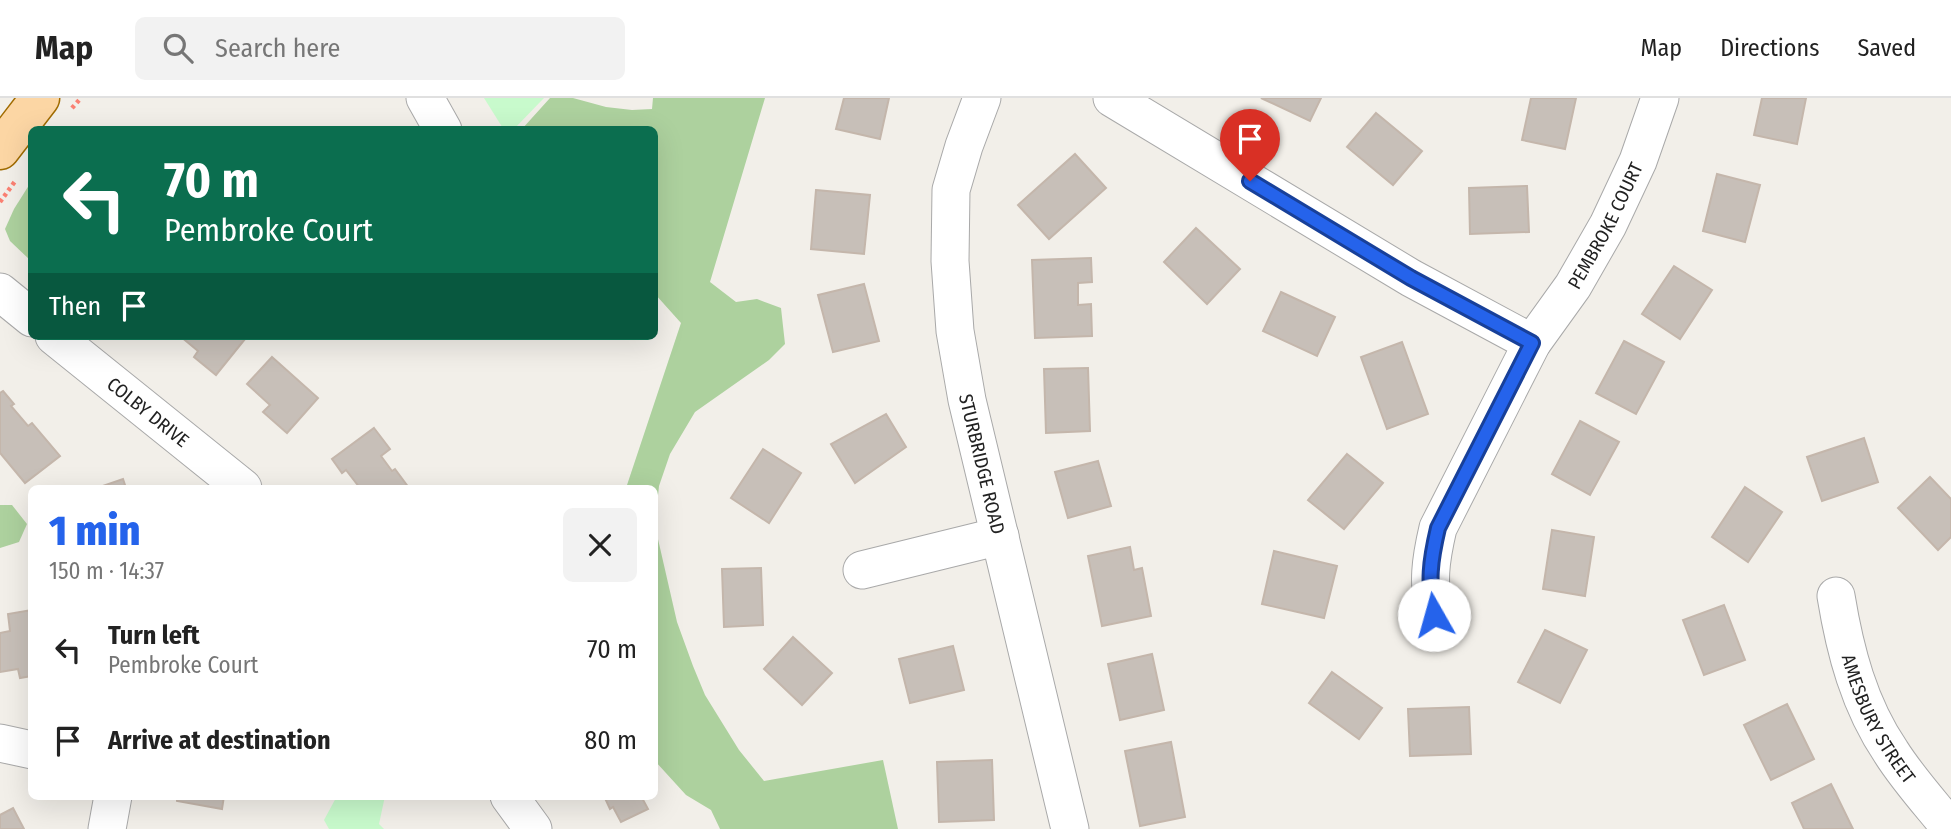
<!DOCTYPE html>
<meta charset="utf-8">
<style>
:root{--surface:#fff;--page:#f2f2f2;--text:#222;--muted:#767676;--line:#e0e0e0;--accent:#2563eb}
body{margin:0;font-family:"Fira Sans Condensed",sans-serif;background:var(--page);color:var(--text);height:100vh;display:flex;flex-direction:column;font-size:26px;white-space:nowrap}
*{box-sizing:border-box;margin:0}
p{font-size:23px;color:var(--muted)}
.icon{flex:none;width:38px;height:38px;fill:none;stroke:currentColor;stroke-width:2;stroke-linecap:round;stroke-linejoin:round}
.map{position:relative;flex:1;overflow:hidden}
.side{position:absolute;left:28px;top:387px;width:630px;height:315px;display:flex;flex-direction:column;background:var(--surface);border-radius:10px;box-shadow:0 7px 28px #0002}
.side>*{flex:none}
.hud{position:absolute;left:28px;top:28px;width:630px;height:214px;border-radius:10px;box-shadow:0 7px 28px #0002;background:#0b6e4f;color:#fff;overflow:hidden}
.pin{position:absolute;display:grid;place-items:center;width:60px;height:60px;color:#fff;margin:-72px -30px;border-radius:50% 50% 50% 0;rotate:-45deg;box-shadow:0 0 7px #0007}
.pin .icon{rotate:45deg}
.me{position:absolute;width:77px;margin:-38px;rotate:353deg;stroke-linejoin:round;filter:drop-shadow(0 0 5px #0008)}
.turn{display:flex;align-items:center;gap:24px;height:147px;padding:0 21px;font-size:32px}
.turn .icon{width:91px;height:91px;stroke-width:2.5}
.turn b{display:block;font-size:49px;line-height:60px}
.then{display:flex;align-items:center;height:66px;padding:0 21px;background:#0003;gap:14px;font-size:26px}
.round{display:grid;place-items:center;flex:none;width:74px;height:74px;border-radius:10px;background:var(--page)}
.headline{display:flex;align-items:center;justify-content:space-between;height:119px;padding:0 21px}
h1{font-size:42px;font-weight:800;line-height:52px;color:var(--accent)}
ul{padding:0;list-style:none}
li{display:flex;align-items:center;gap:21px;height:91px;padding:0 21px}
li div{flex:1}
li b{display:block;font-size:26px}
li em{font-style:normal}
header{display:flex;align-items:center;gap:42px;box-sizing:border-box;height:98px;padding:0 35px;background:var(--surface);border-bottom:2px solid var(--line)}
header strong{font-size:33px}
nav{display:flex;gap:38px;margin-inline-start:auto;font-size:24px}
.search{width:490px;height:63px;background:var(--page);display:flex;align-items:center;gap:18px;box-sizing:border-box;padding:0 24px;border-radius:10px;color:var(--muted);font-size:26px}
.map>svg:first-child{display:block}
</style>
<header>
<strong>Map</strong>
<div class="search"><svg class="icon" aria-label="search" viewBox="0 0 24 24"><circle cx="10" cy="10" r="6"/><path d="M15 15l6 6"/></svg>Search here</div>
<nav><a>Map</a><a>Directions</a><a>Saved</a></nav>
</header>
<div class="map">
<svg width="1951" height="731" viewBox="0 0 1951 731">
<rect width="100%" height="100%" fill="#f2efe9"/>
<g fill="#add19e">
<path d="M550 0H573L606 9 632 12 652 11 653 0H765L710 184 736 204 757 201 781 210 785 246 769 262 695 314 670 356 659 388 655 428 677 524 693 568 705 597 739 652 764 683 883 662 898 731H720L711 712 686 697 655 663 654 390H626L681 225 655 196 654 32 522 31Z"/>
<path d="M31 84V163L10 143 5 131 14 111Z"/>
<path d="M0 407H12L27 426 19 444 0 450Z"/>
</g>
<g fill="#c8facc">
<path d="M484 0H544L514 31 504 32Z"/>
<path d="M337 698H385L379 726 384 731H329L324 722Z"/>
</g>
<g fill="#c7bfb8" stroke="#c4b6ab" stroke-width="2">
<path d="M844 0H889L880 41 836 31Z"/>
<path d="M1261 0H1321L1310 23Z"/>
<path d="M1531 0H1576L1565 51 1522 42Z"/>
<path d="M1762 0H1806L1797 46 1754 37Z"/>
<path d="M1376 15 1422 53 1393 87 1347 49Z"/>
<path d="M1075 56 1106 90 1049 141 1018 107Z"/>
<path d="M1717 76 1760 87 1745 144 1703 133Z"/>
<path d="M1527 88 1529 134 1470 136 1469 90Z"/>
<path d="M816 92 870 97 864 156 811 151Z"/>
<path d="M1196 130 1240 171 1207 206 1164 164Z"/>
<path d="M1091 160 1092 184 1078 185V207L1091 206 1092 238 1035 240 1032 162Z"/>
<path d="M1674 168 1712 192 1680 241 1642 216Z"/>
<path d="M864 186 879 243 833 254 818 197Z"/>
<path d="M1281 194 1335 219 1317 258 1263 233Z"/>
<path d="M180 238H242L245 241 216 277 194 259 198 253Z"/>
<path d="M1624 243 1664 264 1636 316 1596 295Z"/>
<path d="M1402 244 1428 316 1387 331 1361 259Z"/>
<path d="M272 259 318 300 287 335 263 314 270 307 247 286Z"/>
<path d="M1088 270 1090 333 1046 335 1044 271Z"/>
<path d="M3 293 14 306 11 308 28 328 32 325 60 358 25 385 0 355V295Z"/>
<path d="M886 316 906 349 855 385 831 346Z"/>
<path d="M1580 323 1619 344 1590 397 1552 376Z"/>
<path d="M374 330 390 351 381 358 392 373 395 371 409 390H360L346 372 342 375 332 361Z"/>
<path d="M1864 340 1878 384 1822 403 1807 359Z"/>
<path d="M763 351 801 375 769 425 731 400Z"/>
<path d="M1347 356 1383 385 1344 431 1308 402Z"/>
<path d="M1098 363 1111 408 1068 420 1055 374Z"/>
<path d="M1930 379 1951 401V439L1938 452 1898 410Z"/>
<path d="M123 381 126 390H97Z"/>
<path d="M1745 389 1782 414 1748 464 1712 439Z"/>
<path d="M1552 432 1594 439 1585 498 1543 491Z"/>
<path d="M1130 449 1134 472 1142 470 1151 518 1102 528 1088 458Z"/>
<path d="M1274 453 1337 468 1324 520 1262 506Z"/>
<path d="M761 470 763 527 724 529 722 471Z"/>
<path d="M1724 507 1745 562 1704 577 1683 522Z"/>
<path d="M32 512V578L20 580 18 571 0 574V535L10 533 8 516Z"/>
<path d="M1545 532 1587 552 1560 605 1518 584Z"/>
<path d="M793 539 832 575 802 607 764 571Z"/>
<path d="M953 548 964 592 910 605 899 561Z"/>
<path d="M1152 556 1164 612 1120 622 1108 566Z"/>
<path d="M1332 574 1382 610 1359 641 1309 605Z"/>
<path d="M1787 606 1814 661 1771 682 1744 627Z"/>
<path d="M1469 609 1471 656 1410 658 1408 611Z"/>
<path d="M1171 644 1185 719 1140 728 1125 653Z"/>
<path d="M992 662 994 722 939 724 937 664Z"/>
<path d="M1831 686 1853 731H1804L1792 705Z"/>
<path d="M177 698H224L222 711 177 703Z"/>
<path d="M604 698H641L648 711 621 724 613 709 610 711Z"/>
<path d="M13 710 24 731H0V717Z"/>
</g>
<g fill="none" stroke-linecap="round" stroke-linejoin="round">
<defs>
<g id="minor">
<path d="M425 0 443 32"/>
<path id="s1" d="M982 0 964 48 951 92 950 163 955 233 967 302 1070 731"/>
<path d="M1112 0 1411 180 1532 245"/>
<path d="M0 194 32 220"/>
<path id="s2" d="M54 238 243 390"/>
<path d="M862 472 1000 438"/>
<path id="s3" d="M1836 498C1845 553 1859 607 1891 654 1908 681 1931 706 1951 731"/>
<path id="s4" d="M1434 517C1428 484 1430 464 1438 430L1532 245 1573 188 1608 127 1638 63 1660 0"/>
<path d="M0 645 32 652"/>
<path d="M509 698 533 731"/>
<path d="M107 731 113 698"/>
</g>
<path id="major" d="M0 52 40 0"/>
</defs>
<use href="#minor" stroke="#a9a9a9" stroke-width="39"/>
<use href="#major" stroke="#a06b00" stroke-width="41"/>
<g stroke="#fa8072" stroke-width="4.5" stroke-dasharray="3.5 3.5" stroke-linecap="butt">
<path d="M72 10 81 0"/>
<path d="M0 104 16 82"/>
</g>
<use href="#minor" stroke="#fff" stroke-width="37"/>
<use href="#major" stroke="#fcd6a4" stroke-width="38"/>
</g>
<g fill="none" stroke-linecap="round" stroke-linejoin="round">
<defs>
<path id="route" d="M1250 83 1411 180 1532 245 1438 430C1430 464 1428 483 1434 517"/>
</defs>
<use href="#route" stroke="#184099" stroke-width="18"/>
<use href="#route" stroke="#2563eb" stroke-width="12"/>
</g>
<g text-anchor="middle" stroke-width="6" stroke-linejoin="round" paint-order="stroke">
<g font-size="19" fill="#222" stroke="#fff">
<text dy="7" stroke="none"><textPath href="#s4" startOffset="434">PEMBROKE COURT</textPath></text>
<text dy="7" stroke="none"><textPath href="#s2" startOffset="121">COLBY DRIVE</textPath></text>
<text dy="7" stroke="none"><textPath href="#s1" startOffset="374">STURBRIDGE ROAD</textPath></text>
<text dy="7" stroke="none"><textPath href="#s3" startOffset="131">AMESBURY STREET</textPath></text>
</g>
</g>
</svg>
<div class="pin" style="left:1250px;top:83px;background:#d93025"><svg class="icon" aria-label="arrive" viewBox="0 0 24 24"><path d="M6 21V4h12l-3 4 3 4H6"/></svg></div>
<svg class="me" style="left:1434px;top:517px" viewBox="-20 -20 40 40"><circle r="19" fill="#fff"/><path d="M0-13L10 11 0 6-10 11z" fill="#2563eb"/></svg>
<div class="hud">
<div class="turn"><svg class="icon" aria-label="left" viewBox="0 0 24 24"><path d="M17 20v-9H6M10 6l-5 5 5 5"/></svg><div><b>70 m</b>Pembroke Court</div></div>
<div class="then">Then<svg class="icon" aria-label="arrive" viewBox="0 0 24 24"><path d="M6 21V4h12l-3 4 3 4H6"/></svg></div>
</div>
<section class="side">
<div class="headline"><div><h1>1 min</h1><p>150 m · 14:37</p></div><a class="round"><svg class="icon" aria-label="close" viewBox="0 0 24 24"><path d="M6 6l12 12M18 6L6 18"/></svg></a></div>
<ul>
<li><svg class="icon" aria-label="left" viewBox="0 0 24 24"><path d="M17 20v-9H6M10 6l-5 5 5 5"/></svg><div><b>Turn left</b><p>Pembroke Court</p></div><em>70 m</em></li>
<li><svg class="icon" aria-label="arrive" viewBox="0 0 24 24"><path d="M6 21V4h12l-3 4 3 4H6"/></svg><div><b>Arrive at destination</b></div><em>80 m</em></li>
</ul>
</section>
</div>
